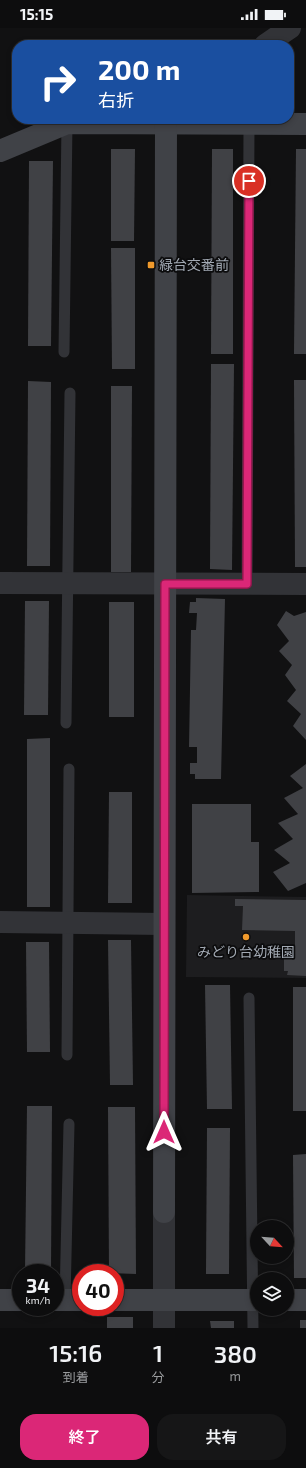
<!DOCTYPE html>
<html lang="ja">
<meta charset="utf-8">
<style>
:root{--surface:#0d0d0e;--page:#161617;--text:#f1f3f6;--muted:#9a9c9e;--line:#2d2d2e;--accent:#db2777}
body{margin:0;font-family:"Exo 2","Noto Sans JP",sans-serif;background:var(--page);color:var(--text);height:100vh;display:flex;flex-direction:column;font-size:15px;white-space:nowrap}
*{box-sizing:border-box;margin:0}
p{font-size:13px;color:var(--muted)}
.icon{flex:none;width:22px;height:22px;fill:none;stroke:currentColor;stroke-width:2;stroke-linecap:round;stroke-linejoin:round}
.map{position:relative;height:1300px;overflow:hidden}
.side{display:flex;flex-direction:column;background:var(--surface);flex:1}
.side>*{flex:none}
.top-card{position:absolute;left:12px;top:12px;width:282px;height:84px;border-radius:16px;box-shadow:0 2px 6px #0003,0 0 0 1px var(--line);background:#1a4fa0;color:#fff;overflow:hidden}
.needle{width:26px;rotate:116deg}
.controls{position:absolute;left:250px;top:1192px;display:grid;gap:8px}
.controls a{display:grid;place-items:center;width:44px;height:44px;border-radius:50%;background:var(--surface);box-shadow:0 2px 6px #0003,0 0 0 1px var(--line);font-size:20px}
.speed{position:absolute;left:12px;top:1236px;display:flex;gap:8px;font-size:20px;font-weight:700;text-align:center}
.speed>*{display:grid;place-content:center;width:52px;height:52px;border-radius:50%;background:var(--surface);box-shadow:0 2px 6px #0003,0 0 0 1px var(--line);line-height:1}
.speed small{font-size:10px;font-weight:400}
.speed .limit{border:6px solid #d22;background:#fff;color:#111}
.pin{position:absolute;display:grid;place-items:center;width:34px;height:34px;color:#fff;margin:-17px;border:2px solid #fff;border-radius:50%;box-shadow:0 1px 4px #0007}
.me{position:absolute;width:44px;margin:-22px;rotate:0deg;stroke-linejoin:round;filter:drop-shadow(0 0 3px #0008)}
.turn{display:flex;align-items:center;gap:14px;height:84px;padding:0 20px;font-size:18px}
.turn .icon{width:52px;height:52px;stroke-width:2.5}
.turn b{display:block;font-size:28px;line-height:34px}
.eta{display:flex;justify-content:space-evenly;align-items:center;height:68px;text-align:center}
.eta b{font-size:24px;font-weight:600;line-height:28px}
.action{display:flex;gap:8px;margin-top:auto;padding:8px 20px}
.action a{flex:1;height:46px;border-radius:16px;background:var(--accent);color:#fff;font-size:16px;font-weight:600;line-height:46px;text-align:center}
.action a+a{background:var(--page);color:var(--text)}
.status{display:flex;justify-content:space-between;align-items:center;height:28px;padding:0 20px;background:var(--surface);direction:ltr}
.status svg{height:11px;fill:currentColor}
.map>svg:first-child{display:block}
</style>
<div class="status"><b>15:15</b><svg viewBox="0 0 49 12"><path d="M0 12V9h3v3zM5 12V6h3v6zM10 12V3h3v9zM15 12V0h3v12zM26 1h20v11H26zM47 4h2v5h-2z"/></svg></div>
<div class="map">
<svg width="306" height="1300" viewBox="0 0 306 1300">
<rect width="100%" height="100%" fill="#111112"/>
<path fill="#1d1d1f" d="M187 867 306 869V950L186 949Z"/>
<g fill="#404145">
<path d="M111 121H135L134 213H111Z"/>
<path d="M212 121H233V326H211Z"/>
<path d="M296 121H306V326H294Z"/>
<path d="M29 133H53L51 318H28Z"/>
<path d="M111 220H135V341H112Z"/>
<path d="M211 336H234L232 542 210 541Z"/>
<path d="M294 352H306V539H295Z"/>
<path d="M28 353 51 354 50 538H27Z"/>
<path d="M111 358H132L131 544H111Z"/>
<path d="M196 570 225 571 221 751H195V746H190V735H197V719H189L191 602H196L197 585H189L190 574H196Z"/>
<path d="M25 573H49L48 687H24Z"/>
<rect x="109" y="574" width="25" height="115"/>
<path d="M286 583 294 588 306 584V712L293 698 301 686 287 673 296 662 285 647 292 637 279 623 289 613 277 597Z"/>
<path d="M50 710V879H27V711Z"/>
<path d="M306 736V855L288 863 273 844 290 835 274 822 293 811 278 795 298 786 284 770 303 760 290 748Z"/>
<path d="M109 764H132V875H108Z"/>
<path d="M192 776H251V814H259V864L192 865Z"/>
<path d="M235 871 306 872V948L287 947 288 943H284V925H295V903L242 902 243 878H235Z"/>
<path d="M108 912H131L133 1057H110Z"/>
<path d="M26 914H49L50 1024H27Z"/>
<path d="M205 957H230L232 1081H207Z"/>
<rect x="293" y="959" width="13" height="124"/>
<path d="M27 1078H52L51 1244H25Z"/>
<path d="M108 1079H135L136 1246 109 1245Z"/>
<path d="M207 1100H230L229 1246H206Z"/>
<path d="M306 1126V1250H294L293 1127Z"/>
<rect x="107" y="1289" width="26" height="11"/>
<rect x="300" y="1292" width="6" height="8"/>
<path d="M210 1293H234V1300H211Z"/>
</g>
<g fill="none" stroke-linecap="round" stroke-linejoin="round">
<g stroke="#323337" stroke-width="11">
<path d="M64 324 67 95"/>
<path d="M247 556 249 97"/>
<path d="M66 695 70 365"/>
<path d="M249 970 253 1300"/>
<path d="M67 1027 69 741"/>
<path d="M65 1272 69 1096"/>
</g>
<g stroke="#323337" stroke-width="22">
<path d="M265 17 290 0"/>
<path d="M0 555 306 556"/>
<path d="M0 894 164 896"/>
<path d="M164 1184V1300"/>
</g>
<g stroke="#404247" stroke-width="22">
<path d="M0 123 67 95 306 96"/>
<path d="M164 1184 166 95"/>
<path d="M0 1272H21"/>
<path d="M55 1272H81"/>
<path d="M115 1272H257"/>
<path d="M287 1272H306"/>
</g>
</g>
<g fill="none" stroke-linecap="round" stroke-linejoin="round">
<defs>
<path id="route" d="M164 1104 165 556H247L249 153"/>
</defs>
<use href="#route" stroke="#8e194d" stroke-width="10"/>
<use href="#route" stroke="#db2777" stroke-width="7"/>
</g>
<g fill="#ef992c" stroke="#0c0c0d" stroke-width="1.5">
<rect x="147" y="233" width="8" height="8" rx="2"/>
<circle cx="246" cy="909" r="4"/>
</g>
<g text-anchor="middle" stroke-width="3.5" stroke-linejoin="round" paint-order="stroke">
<g font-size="14" fill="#a2a9b3" stroke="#0c0c0d" text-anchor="start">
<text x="159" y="242">緑台交番前</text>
<text x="246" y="929" text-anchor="middle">みどり台幼稚園</text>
</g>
</g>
</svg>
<div class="controls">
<a><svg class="needle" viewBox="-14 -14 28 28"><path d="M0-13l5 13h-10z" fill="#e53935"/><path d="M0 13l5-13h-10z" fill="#9a9c9e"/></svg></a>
<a><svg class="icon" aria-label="layers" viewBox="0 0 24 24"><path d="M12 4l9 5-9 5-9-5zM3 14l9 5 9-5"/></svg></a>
</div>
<div class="speed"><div>34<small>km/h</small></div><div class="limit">40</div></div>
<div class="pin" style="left:249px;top:153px;background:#d93025"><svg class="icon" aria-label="arrive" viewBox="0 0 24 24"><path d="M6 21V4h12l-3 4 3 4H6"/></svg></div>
<svg class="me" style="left:164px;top:1104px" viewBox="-20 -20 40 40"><path d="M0-17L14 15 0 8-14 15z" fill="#db2777" stroke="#fff" stroke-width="4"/></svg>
<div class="top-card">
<div class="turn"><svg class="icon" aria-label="right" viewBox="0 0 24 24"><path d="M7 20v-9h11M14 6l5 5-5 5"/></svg><div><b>200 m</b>右折</div></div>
</div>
</div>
<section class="side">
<div class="eta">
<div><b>15:16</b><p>到着</p></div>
<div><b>1</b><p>分</p></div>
<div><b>380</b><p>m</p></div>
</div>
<div class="action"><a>終了</a><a>共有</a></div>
</section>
